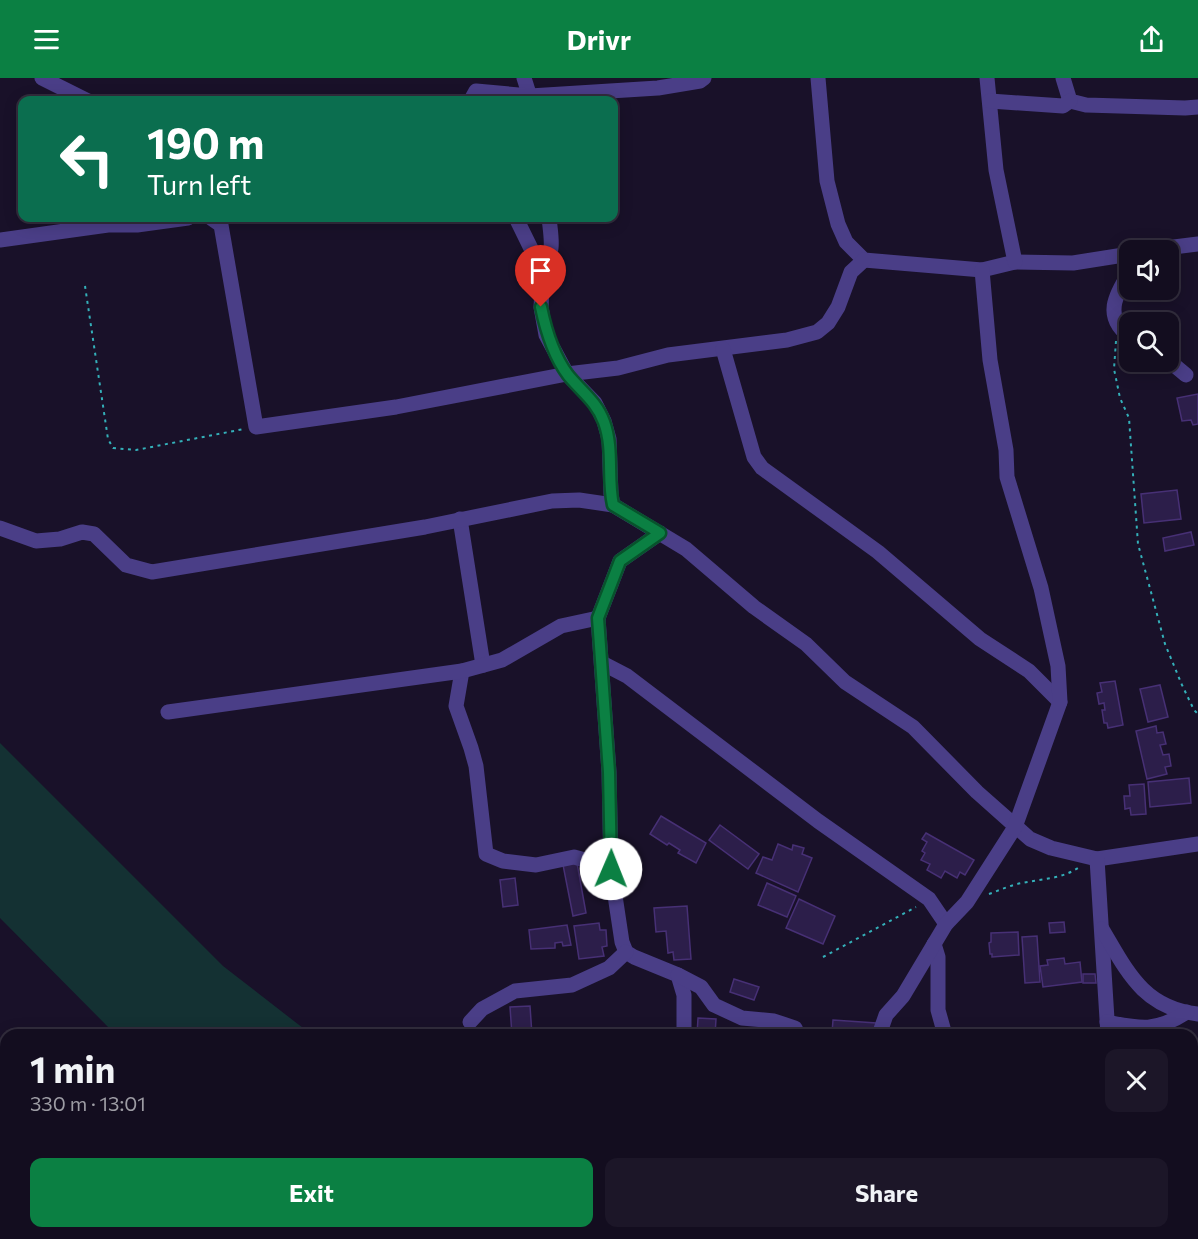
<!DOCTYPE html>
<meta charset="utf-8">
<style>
:root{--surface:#130d1f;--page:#1c1628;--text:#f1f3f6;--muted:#9d9ca4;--line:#322d3d;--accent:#0b8043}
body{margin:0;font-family:Commissioner,sans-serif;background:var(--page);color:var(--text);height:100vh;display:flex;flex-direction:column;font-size:22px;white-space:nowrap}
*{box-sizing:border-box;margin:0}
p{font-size:20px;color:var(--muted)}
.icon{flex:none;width:33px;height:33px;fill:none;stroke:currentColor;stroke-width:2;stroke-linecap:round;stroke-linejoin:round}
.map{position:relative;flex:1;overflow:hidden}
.side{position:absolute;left:0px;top:951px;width:1198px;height:210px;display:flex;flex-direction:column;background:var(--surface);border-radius:18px 18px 0 0;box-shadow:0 3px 15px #0003,0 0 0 2px var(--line)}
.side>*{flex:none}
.banner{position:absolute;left:18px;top:18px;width:600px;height:126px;border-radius:12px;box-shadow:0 3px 15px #0003,0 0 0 2px var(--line);background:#0b6e4f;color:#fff;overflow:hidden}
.controls{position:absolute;left:1119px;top:162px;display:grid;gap:12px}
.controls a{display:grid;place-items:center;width:60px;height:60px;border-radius:12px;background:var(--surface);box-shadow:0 3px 15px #0003,0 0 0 2px var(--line);font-size:30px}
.pin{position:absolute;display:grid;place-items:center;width:51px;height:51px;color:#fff;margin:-62px -26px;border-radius:50% 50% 50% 0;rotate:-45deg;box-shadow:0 0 6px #0007}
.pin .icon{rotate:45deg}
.me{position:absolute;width:66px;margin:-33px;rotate:1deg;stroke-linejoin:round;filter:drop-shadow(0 0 4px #0008)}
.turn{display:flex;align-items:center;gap:21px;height:126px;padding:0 30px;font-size:27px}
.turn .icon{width:78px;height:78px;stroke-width:2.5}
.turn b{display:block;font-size:42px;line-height:51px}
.round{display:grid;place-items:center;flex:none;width:63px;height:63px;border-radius:12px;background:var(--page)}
.overview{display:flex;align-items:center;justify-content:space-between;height:102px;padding:0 30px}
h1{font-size:36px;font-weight:700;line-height:45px}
.primary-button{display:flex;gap:12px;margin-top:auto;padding:12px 30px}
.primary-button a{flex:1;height:69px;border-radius:12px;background:var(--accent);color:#fff;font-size:24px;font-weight:700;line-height:69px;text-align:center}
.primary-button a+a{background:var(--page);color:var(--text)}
header{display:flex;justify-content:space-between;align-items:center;height:78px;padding:0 30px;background:var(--accent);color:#fff;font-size:27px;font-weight:700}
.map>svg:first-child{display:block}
</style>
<header><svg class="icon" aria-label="menu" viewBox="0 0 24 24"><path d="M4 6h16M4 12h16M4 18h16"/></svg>Drivr<svg class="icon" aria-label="share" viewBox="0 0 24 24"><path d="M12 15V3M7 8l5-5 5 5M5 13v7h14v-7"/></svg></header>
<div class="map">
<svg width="1198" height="1161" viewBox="0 0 1198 1161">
<rect width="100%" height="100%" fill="#191129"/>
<g fill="#143133">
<path d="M0 665 223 888 312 957H116L0 840Z"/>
<path d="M314 1155H623L634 1161H320Z"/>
</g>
<g fill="#2c1e4a" stroke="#473075" stroke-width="1.5">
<path d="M1198 316V346L1193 347 1191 342 1182 343 1177 320Z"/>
<path d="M1177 412 1181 441 1144 445 1141 416Z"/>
<path d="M1191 454 1194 467 1165 473 1163 460Z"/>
<path d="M1115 603 1123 647 1108 650 1107 645H1104L1102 632H1105L1104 625 1099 626 1097 615 1102 614 1100 605Z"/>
<path d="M1160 607 1168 639 1148 644 1140 611Z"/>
<path d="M1156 648 1157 655 1163 654 1166 666 1160 667 1163 677 1169 676 1171 688 1165 689 1167 696 1147 701 1136 653Z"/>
<path d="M1189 700 1191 725 1150 729 1148 704Z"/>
<path d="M1144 706 1146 736 1131 737 1130 730 1125 731 1124 718H1130L1129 707Z"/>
<path d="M661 738 706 765 696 785 678 775 680 772 669 765 667 767 650 756Z"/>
<path d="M720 747 759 776 748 791 709 762Z"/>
<path d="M926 755 974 782 965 797 960 794 957 800 945 793 941 800 927 792 930 786 921 782 925 775 922 773 927 764 922 761Z"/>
<path d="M778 766 792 772 793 767 804 770 802 776 812 780 798 814 756 795 763 779 772 782Z"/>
<path d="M577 785 586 835 573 838 563 787Z"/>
<path d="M515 800 518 827 503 829 500 802Z"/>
<path d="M767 805 796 818 787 839 758 827Z"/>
<path d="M799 821 835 838 823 866 786 850Z"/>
<path d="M687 828 691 881 674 882 673 874 668 875 666 853 656 854 654 830Z"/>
<path d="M1064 844 1065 854 1050 855 1049 845Z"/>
<path d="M599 845 600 852H606L607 868 602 869 604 878 579 881 574 848Z"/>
<path d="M567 847 571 867 563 868 562 864 555 865V870L531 871 529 852Z"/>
<path d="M1018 854 1019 877 992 879V876H990L989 865 991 864V855Z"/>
<path d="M1037 858 1040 904 1025 905 1022 859Z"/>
<path d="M1064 880 1065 886 1080 884 1082 904 1043 909 1040 888 1048 887 1047 882Z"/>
<path d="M1083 896H1095L1096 905H1083Z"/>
<path d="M734 901 759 909 754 922 730 914Z"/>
<path d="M530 928 532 957H512L510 929Z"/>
<path d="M698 940 716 941 715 957H697Z"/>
<path d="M833 942 876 945 875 957 832 955Z"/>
<path d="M1198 984V1013L1196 1014 1194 985Z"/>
<path d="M2 1069 6 1070V1117L0 1115V1076Z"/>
<path d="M0 1125 6 1127V1151L3 1161H0Z"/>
<path d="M620 1155H666V1159L621 1161Z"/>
</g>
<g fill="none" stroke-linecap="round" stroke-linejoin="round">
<g stroke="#34b0b9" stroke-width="2" stroke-dasharray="3 4.5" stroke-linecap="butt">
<path d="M85 208 108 361 113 370 136 372 244 351"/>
<path d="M1116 263 1114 291 1120 320 1129 340 1138 466 1165 566 1182 607 1194 632 1198 636"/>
<path d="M989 816C1000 812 1011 807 1022 805 1041 801 1061 801 1078 790"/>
<path d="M823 879 916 829"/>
</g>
<g stroke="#4a3e87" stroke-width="15">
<path d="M42 0 86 22"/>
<path d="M524 0 531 22"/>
<path d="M818 0 827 103 838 146 846 164 864 182 982 192 1015 184 1073 185 1130 176"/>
<path d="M987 0 996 92 1015 184"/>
<path d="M1063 0 1070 23 1086 27 1185 30 1198 29"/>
<path d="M471 22 476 13 530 18 658 10 700 3 704 0"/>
<path d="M990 23 1063 28 1070 23"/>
<path d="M211 140 221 147 256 349 396 329 567 296 618 290 668 277 787 262 817 254 828 245 838 229 851 194 864 182"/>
<path d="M516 140 543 195 541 229 546 257 567 296 595 325 604 343 609 361 611 416 613 427 686 471 754 529 806 566 845 604 913 649 977 714 1030 761 1051 770 1097 781 1198 766"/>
<path d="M0 162 108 147H137L188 140"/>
<path d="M1150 172 1198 166"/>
<path d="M1130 194C1115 217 1103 239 1130 259"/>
<path d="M543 195C554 168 552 167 549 140"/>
<path d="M723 271 754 379 762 390 878 474 980 561 1029 593 1060 624"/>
<path d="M1168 282 1186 297"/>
<path d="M460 441 483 587"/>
<path d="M0 450 36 463 60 461 82 454 94 456 126 487 152 494 425 449 552 423 579 422 613 427"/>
<path d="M660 455 620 483 598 540 609 694 611 791 622 864 626 874 634 879 678 897 684 917V957"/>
<path d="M602 585 627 598 818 743 929 821 946 846"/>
<path d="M462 593 456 628 471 670 476 688 486 776 503 783 536 787 574 779 592 784 611 791"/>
<path d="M168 634 462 593 502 582 561 548 598 540"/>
<path d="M1097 781 1108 957"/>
<path d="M1102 851C1127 893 1143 930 1198 936"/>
<path d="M934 866 938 879V932L945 957"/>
<path d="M678 897 701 909 714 927 742 940 774 943 795 950 798 957"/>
<path d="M470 944 482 931 515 913 572 907 609 890 626 874"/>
<path d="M1107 944C1141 951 1156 954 1187 934"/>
<path d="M879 957 886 937 903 918 946 846 967 824 1015 749 1060 624 1058 588 1041 510 1007 399 1006 372 990 282 982 192"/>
<path d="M1192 1093H1198"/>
<path d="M839 1155 841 1161"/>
</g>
</g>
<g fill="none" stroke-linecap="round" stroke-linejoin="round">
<defs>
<path id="route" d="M541 229C546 253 553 277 568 297 581 313 597 324 604 344 614 371 607 400 613 427L660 455 620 483 598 540 609 694 611 791"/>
</defs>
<use href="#route" stroke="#07532c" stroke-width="15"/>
<use href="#route" stroke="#0b8043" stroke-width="10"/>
</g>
</svg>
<div class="controls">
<a><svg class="icon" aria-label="sound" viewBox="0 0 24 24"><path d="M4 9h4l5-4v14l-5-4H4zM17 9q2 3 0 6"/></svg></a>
<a><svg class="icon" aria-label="search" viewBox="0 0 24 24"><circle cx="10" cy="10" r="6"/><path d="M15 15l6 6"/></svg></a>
</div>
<div class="pin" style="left:541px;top:229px;background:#d93025"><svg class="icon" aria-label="arrive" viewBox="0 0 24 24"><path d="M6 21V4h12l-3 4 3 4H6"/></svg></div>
<svg class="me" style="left:611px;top:791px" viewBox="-20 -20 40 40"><circle r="19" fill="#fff"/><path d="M0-13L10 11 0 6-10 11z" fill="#0b8043"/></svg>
<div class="banner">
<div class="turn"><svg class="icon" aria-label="left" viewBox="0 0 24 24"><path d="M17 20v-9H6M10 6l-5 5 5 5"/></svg><div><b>190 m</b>Turn left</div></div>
</div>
<section class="side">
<div class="overview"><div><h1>1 min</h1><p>330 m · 13:01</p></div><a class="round"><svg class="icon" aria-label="close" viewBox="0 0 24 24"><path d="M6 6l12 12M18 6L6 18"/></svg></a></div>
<div class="primary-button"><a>Exit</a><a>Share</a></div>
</section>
</div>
